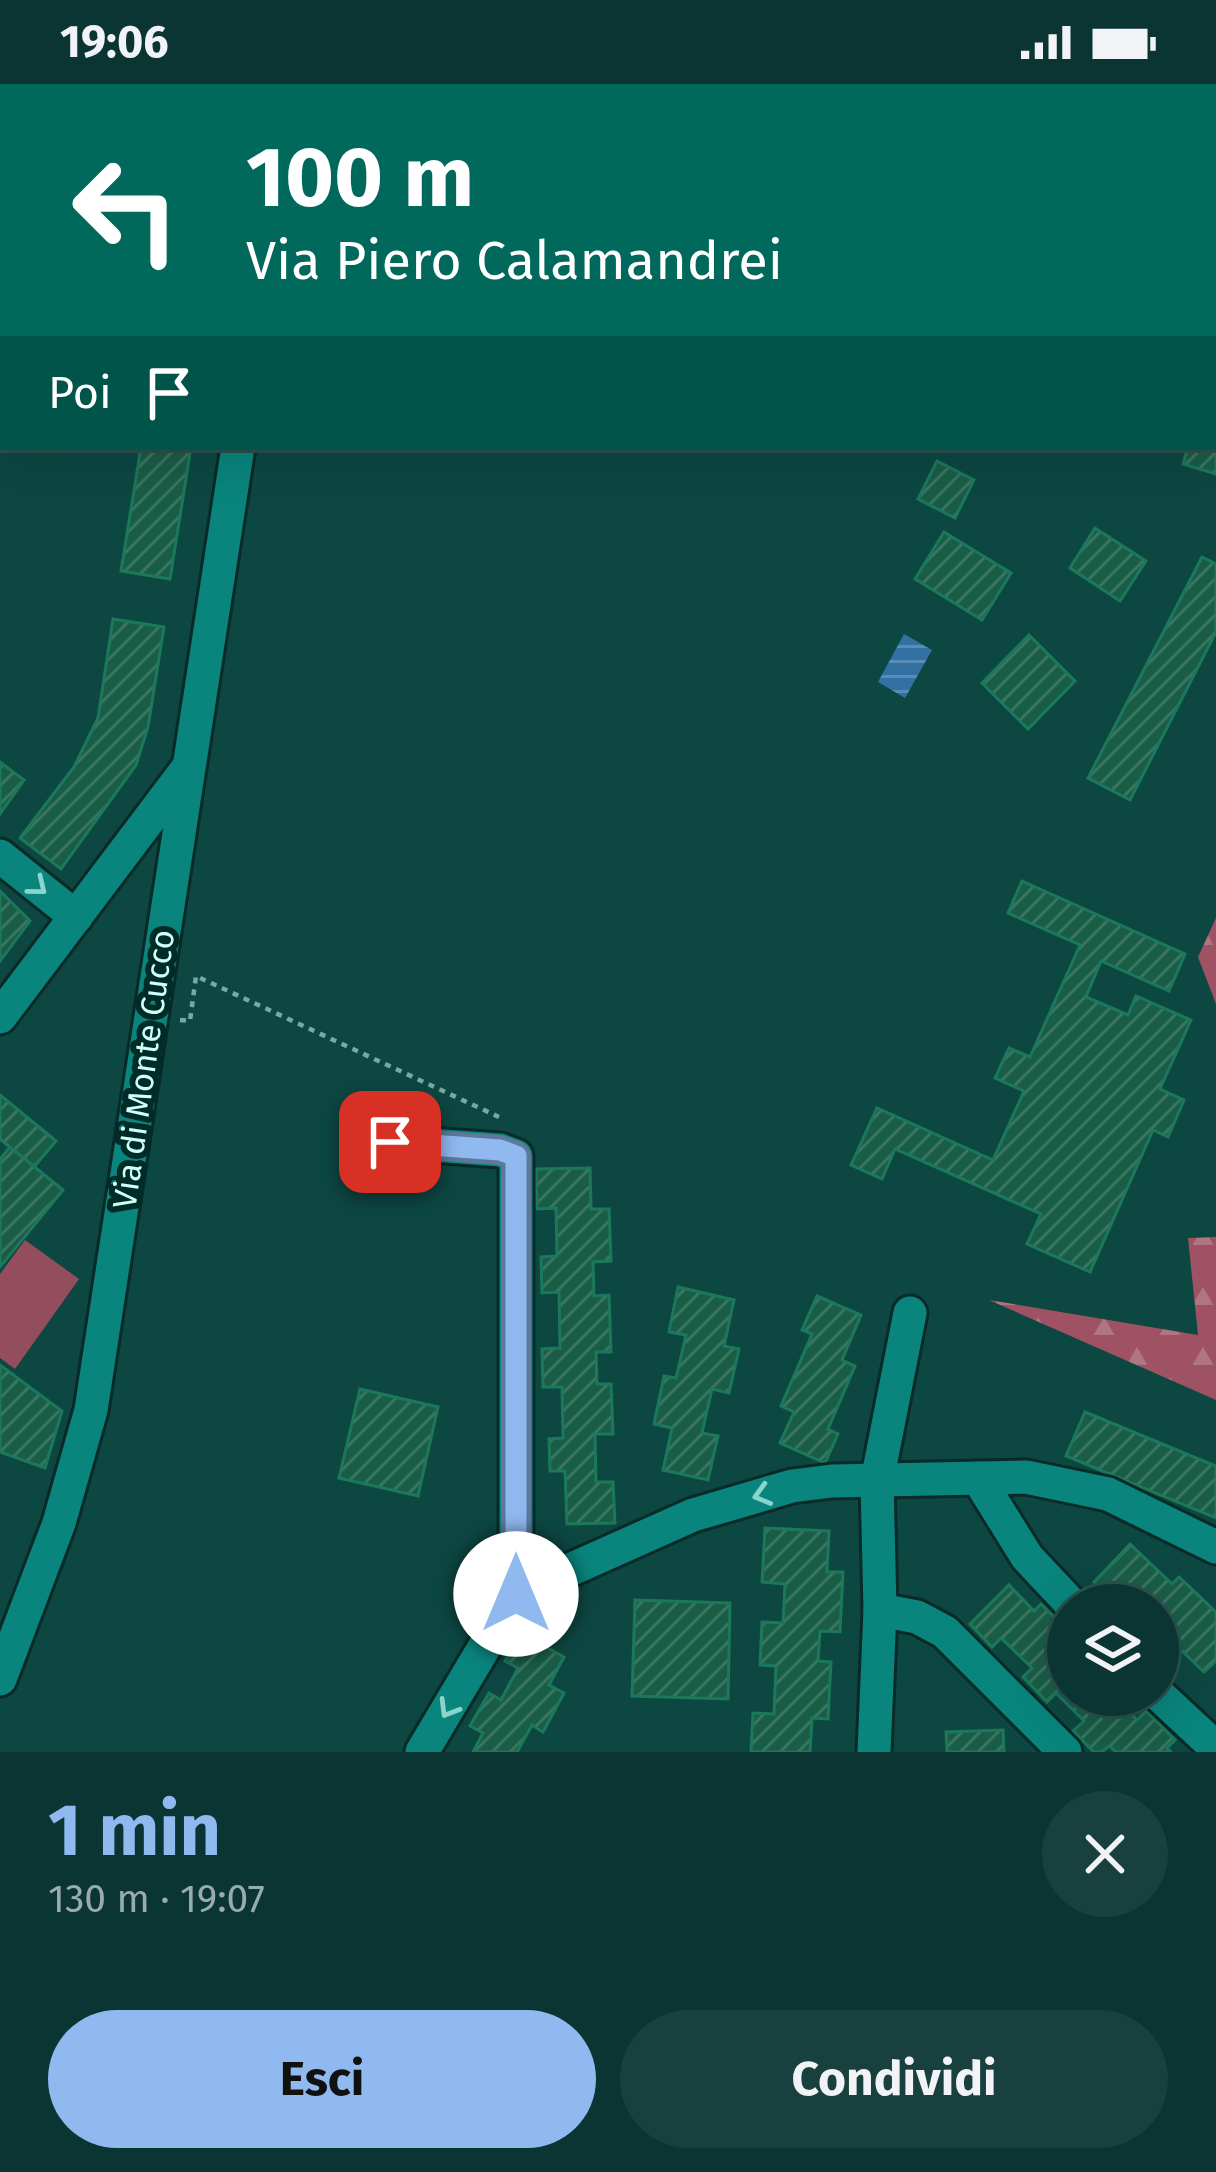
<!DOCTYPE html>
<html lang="it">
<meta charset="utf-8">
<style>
:root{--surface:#0a3532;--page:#18403e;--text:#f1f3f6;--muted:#99abac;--line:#2a504d;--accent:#90b9f0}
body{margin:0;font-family:"Fira Sans",sans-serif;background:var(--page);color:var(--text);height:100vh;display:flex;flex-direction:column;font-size:45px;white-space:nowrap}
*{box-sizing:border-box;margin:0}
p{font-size:39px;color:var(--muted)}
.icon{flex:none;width:66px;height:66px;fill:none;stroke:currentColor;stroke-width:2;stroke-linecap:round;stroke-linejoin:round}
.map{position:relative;height:1668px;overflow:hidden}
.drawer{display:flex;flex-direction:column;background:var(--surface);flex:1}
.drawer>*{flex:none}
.guide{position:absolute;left:0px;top:0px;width:1218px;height:366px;box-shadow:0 12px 48px #0002,0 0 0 3px var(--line);background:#00695c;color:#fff;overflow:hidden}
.tools{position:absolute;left:1047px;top:1500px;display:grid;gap:24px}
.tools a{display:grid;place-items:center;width:132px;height:132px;border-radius:50%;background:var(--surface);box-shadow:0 12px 48px #0002,0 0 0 3px var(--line);font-size:60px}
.pin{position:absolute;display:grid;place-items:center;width:102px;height:102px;color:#fff;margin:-51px;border-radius:24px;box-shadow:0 6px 18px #0006}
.me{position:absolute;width:132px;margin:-66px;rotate:0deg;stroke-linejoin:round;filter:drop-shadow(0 0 9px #0008)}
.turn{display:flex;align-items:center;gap:42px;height:252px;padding:0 48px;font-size:54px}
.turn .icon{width:156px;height:156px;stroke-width:2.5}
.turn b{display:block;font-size:84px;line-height:102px}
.then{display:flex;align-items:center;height:114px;padding:0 48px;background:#0003;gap:24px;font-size:45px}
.round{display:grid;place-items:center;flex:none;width:126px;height:126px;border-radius:63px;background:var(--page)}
.summary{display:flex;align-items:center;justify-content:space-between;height:204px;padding:0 48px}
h1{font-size:72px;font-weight:700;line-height:90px;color:var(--accent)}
.button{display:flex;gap:24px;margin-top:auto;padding:24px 48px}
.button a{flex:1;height:138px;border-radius:72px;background:var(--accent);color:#111;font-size:48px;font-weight:700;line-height:138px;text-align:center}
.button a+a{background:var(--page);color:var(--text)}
.status{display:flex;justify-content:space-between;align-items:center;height:84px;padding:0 60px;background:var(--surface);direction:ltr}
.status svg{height:33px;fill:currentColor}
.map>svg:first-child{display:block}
</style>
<div class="status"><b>19:06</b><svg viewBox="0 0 49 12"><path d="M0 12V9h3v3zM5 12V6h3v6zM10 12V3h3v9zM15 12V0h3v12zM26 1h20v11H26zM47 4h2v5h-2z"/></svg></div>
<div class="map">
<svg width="1216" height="1668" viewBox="0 0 1216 1668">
<defs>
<pattern id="forest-firs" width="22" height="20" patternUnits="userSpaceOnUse" patternTransform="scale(3)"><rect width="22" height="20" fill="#9f5264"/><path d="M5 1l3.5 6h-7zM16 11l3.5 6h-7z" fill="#af7583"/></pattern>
<pattern id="water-rules" width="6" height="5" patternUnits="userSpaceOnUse" patternTransform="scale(3)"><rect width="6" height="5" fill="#3370a3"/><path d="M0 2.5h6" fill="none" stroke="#598db5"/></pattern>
<pattern id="building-hatch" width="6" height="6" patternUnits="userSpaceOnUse" patternTransform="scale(3)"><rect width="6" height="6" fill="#1a5d47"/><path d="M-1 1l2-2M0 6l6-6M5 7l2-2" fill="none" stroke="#3a7562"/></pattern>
</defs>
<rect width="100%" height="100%" fill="#0d4742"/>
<g fill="url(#forest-firs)">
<path d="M1216 834V920L1198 873Z"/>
<path d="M1216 1153V1316L989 1216 1198 1251 1188 1154Z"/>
</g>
<path fill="#934d5d" d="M25 1156 79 1195 15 1285 0 1274V1190Z"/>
<path fill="url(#water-rules)" d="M904 550 932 566 905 614 878 598Z"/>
<g fill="url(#building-hatch)" stroke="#1c785b" stroke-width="3">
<path d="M3 191V275L0 279V195Z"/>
<path d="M1216 323V390L1183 380 1188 363H1215Z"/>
<path d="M141 363H191L170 495 121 487Z"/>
<path d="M937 377 974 396 955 434 918 415Z"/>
<path d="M1095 444 1146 477 1120 517 1070 484Z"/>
<path d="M944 448 1011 489 982 536 915 495Z"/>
<path d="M1202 473 1216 480V548L1130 716 1088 694Z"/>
<path d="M113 535 164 543 148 643 136 681 61 785 20 754 74 683 98 634Z"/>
<path d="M1029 551 1075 597 1028 645 982 599Z"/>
<path d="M0 678 24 696 0 730Z"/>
<path d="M1022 797 1185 870 1169 907 1101 877 1086 913 1128 931 1136 912 1191 936 1160 1005 1184 1016 1168 1053 1153 1046 1090 1188 1027 1160 1041 1130 895 1065 882 1095 851 1081 877 1024 993 1076 1024 1007 995 994 1009 964 1030 973 1080 861 1008 829Z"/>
<path d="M0 807 30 837 0 877Z"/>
<path d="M0 1011 56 1057 34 1083 0 1055Z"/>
<path d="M10 1063 63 1106 0 1183V1075Z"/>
<path d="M590 1084 591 1125H609L611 1177 593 1178 594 1212 609 1211 611 1268H596L597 1300H611L613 1350H595L596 1398H613L615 1439 567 1440 565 1387H550L549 1355 563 1354 562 1303H543L542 1265 560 1264 559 1208 542 1209 541 1173 557 1172 556 1124 537 1125 536 1085Z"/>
<path d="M678 1203 734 1216 724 1262 739 1265 729 1309 712 1305 702 1349 718 1352 708 1396 663 1386 672 1344 654 1340 664 1292 676 1294 686 1251 669 1248Z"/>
<path d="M817 1212 861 1231 842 1276 855 1282 828 1345 838 1350 825 1379 780 1359 794 1328 781 1322 812 1250 802 1246Z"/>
<path d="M0 1281 62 1327 45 1384 0 1368Z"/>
<path d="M360 1305 438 1323 418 1412 339 1394Z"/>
<path d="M1085 1328 1216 1382V1434L1066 1372Z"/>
<path d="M765 1444 829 1447 827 1488H843L840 1548 820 1547 818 1577 831 1578 828 1635 812 1634 810 1668H751L753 1629 774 1630 776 1582 760 1581 762 1538 783 1539 785 1500 762 1498Z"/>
<path d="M1130 1460 1172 1500 1179 1493 1216 1528V1577L1204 1588 1158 1544V1521H1118L1094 1498Z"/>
<path d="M1009 1501 1034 1527 1041 1520 1068 1547 1065 1559 1068 1562V1611H1113L1137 1636 1146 1627 1175 1656 1167 1664 1171 1668H1116L1109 1662 1102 1668H1094L1073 1647 1084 1637 1056 1609 1047 1618 1023 1593 1032 1584 1001 1554 992 1563 970 1540Z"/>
<path d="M635 1516 730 1519 728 1615 632 1612Z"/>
<path d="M521 1549 564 1573 549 1601 564 1609 543 1648 532 1641 517 1668H473L483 1649 470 1642 489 1609 501 1616 518 1584 505 1577Z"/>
<path d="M1003 1646 1004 1668H947L946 1648Z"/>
</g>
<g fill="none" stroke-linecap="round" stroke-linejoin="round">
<defs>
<g id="minor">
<path d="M283 3 284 0"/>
<path d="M0 772 76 833"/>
<path d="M0 933 187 685"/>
<path d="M390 1058 500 1066 516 1072V1510L422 1668"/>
<path d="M978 1394 1027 1473 1072 1521"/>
<path d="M516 1510 693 1431 792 1402 832 1397 1026 1393 1108 1410 1216 1463"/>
<path d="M880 1526 917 1533 945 1548 1065 1668"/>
<path d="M0 1595 59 1439 91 1326 238 363"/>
<path d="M1158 1610 1216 1664"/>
<path d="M874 1668 880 1526 877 1397 910 1229"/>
</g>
<g id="tertiary">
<path d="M65 3 68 0"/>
<path d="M101 3 103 0"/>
<path d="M0 89 3 85"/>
<path d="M0 135 3 132"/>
</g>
</defs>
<use href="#minor" stroke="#092a27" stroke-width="39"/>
<use href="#tertiary" stroke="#092a27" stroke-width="48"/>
<path stroke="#76aaa4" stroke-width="4.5" stroke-dasharray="6 6" stroke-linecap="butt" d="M180 936 190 937 196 892 499 1033"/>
<use href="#minor" stroke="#09857d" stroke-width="33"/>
<use href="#tertiary" stroke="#09857d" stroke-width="42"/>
</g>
<defs><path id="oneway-chevron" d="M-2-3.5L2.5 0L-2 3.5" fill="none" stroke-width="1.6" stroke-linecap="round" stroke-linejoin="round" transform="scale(3)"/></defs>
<g stroke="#8ad4ce">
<use href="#oneway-chevron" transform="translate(38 803) rotate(39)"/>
<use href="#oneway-chevron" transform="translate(762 1411) rotate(164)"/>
<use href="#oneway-chevron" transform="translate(448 1625) rotate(121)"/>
</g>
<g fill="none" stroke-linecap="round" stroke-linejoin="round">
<defs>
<path id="route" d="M390 1058 500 1066 516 1072V1510"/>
</defs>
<use href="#route" stroke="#5e789c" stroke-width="30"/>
<use href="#route" stroke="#90b9f0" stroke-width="21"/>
</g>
<g text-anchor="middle" stroke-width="12" stroke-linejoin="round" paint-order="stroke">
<g font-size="33" fill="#d0fff9" stroke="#002c28">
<text transform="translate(143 985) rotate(-82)" y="12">Via di Monte Cucco</text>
</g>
</g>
</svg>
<div class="tools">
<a><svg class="icon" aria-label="layers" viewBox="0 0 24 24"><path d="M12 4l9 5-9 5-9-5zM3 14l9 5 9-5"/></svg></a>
</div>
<div class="pin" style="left:390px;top:1058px;background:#d93025"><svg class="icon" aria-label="arrive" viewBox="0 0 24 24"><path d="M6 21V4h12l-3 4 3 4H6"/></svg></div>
<svg class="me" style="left:516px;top:1510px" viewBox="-20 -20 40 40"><circle r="19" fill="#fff"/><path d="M0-13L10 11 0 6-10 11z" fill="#90b9f0"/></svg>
<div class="guide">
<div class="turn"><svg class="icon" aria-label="left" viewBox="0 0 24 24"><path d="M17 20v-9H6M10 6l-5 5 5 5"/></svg><div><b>100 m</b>Via Piero Calamandrei</div></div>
<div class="then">Poi<svg class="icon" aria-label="arrive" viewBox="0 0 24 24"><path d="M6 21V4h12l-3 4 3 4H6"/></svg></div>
</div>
</div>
<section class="drawer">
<div class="summary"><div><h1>1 min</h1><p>130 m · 19:07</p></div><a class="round"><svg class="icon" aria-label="close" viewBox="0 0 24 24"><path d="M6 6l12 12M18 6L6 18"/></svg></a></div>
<div class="button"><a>Esci</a><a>Condividi</a></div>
</section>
